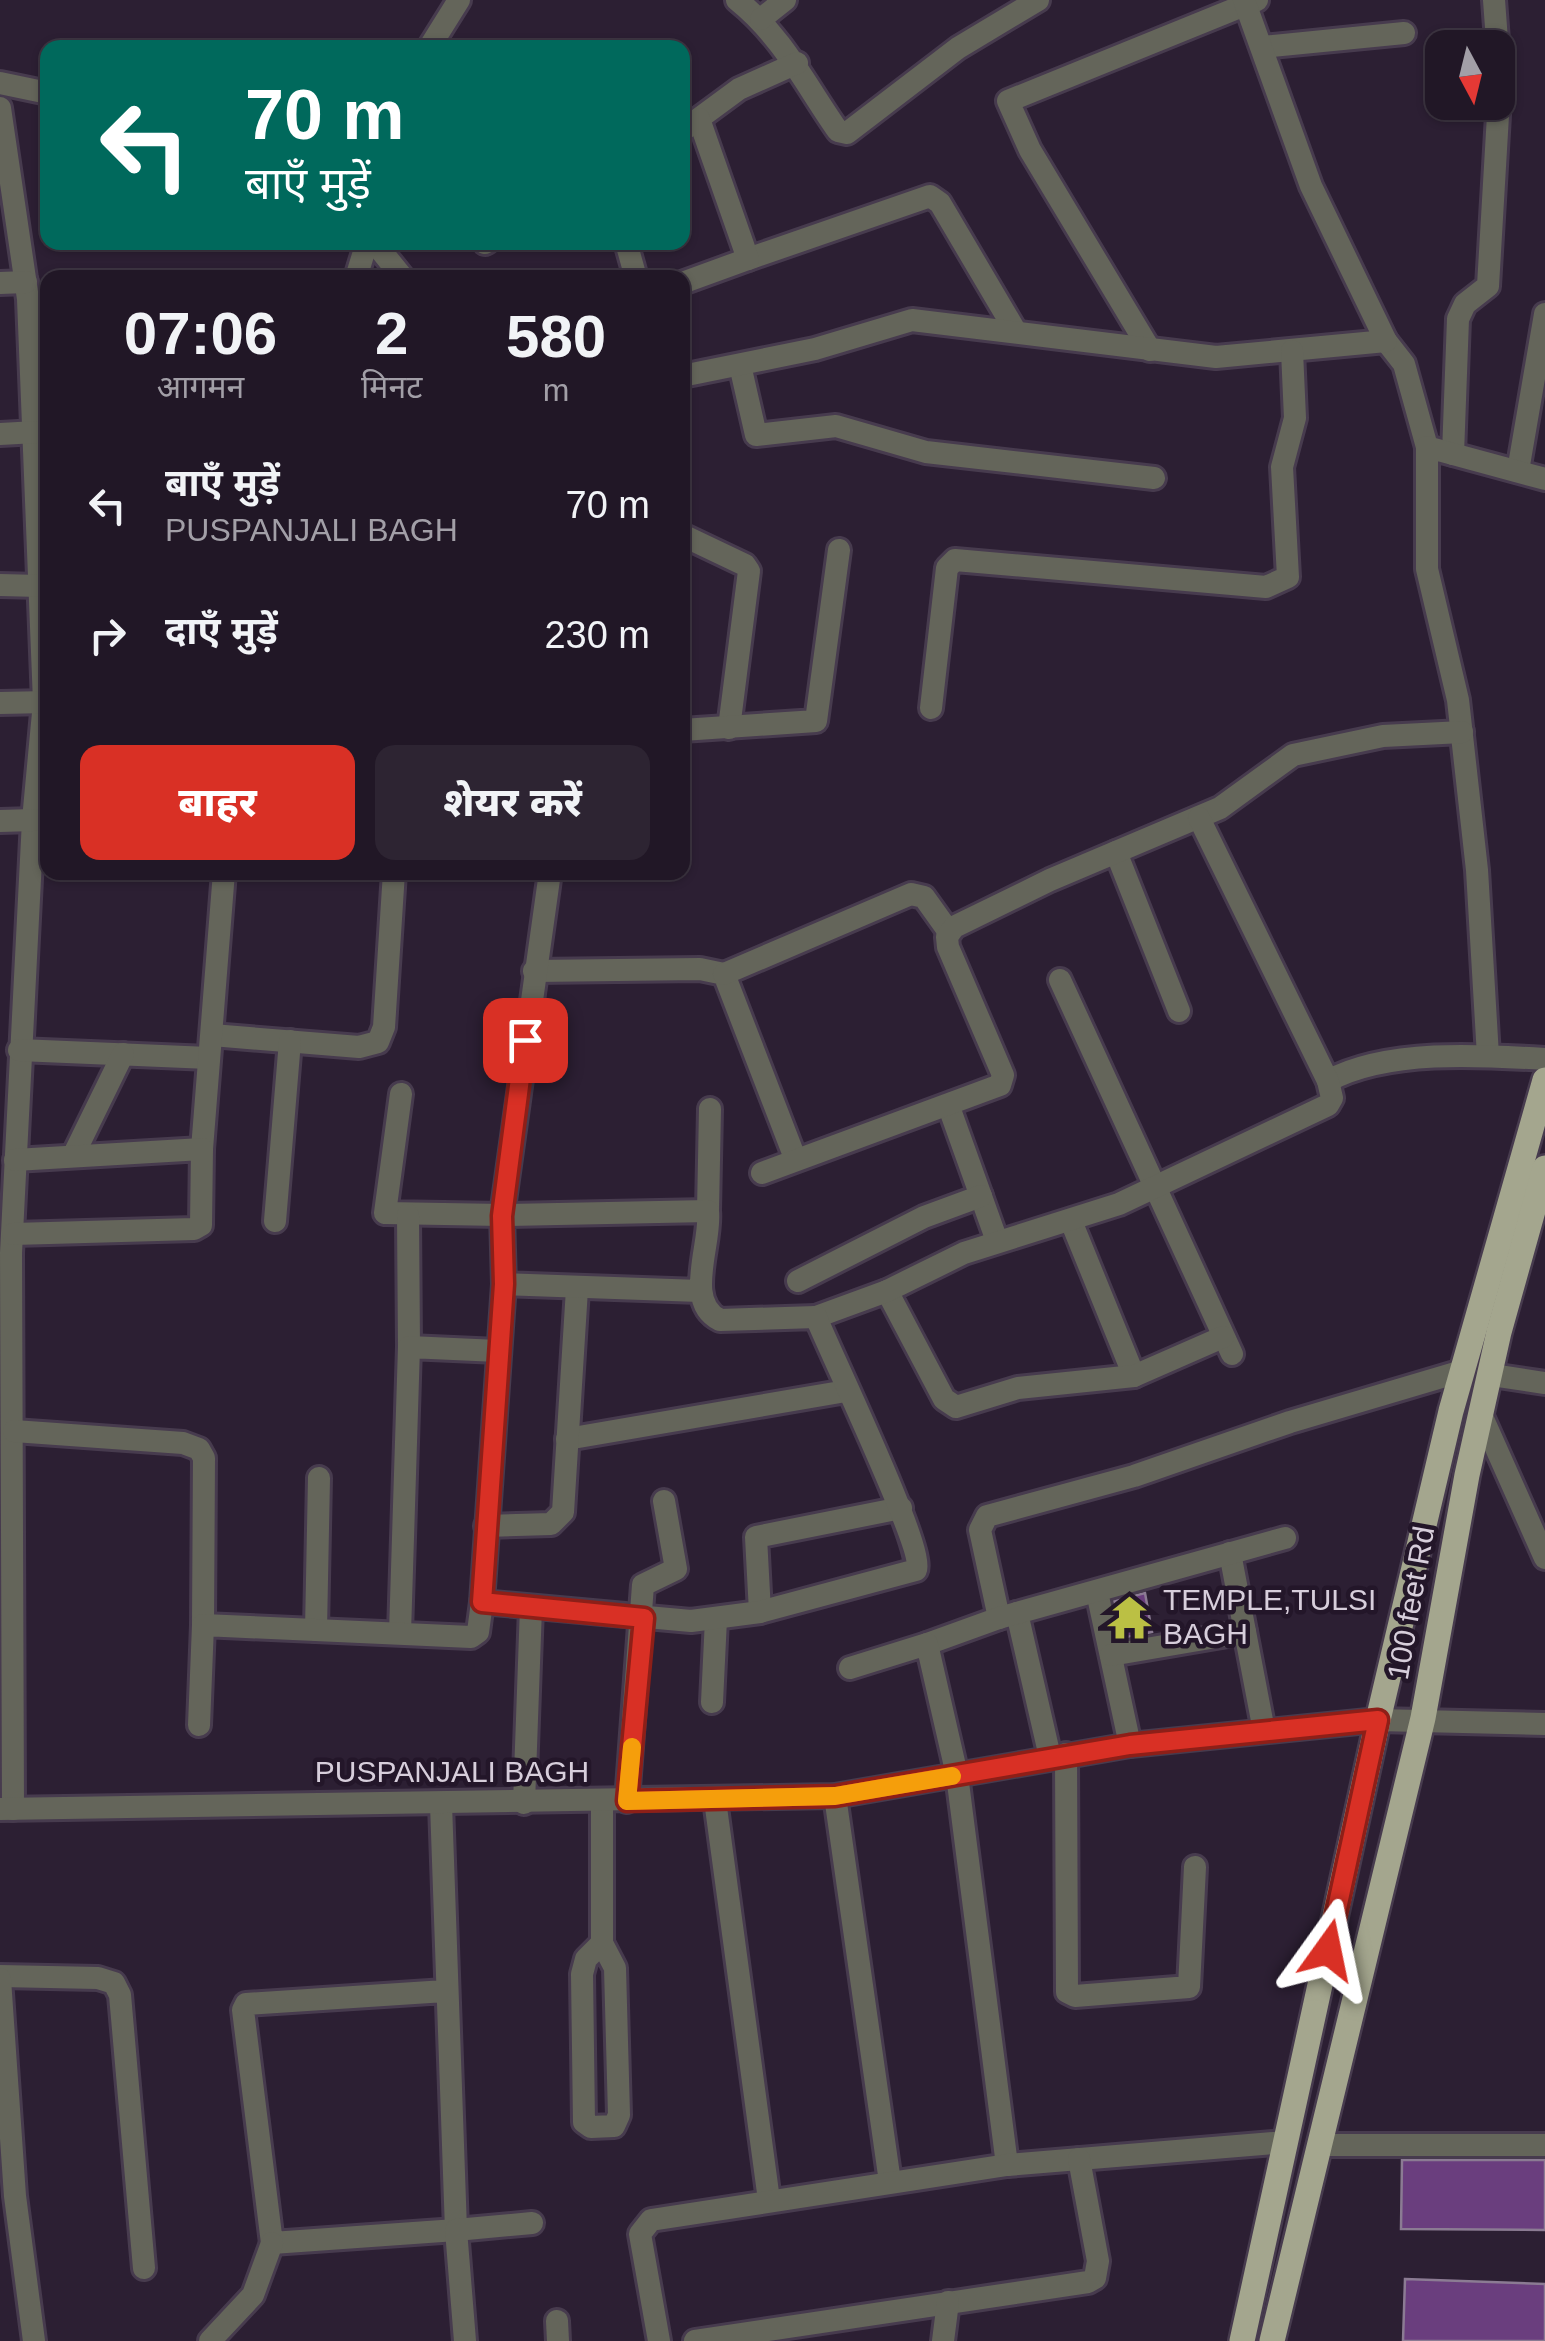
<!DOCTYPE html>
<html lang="hi">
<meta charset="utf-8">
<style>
:root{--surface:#211726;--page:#2d2432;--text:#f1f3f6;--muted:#a29fa7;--line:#3e3643;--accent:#d93025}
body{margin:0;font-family:Helvetica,"Noto Sans Devanagari",sans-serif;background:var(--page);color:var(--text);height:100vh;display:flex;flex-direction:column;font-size:38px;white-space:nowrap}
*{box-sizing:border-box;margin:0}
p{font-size:32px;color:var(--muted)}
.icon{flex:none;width:55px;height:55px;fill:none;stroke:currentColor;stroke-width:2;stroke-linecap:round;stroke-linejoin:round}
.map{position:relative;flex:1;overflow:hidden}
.details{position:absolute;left:40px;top:270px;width:650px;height:610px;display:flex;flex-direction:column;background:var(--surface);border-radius:20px;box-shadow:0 2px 8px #0004,0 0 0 2px var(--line)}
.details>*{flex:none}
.banner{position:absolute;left:40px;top:40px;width:650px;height:210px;border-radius:20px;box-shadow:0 2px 8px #0004,0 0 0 2px var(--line);background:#00695c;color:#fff;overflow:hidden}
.needle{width:65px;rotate:173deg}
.controls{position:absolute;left:1425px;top:30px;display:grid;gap:20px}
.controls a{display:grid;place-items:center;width:90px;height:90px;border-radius:20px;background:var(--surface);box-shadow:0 2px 8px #0004,0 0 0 2px var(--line);font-size:50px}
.pin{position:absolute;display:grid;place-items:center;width:85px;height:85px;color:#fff;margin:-42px;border-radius:20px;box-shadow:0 5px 15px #0006}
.me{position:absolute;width:110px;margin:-55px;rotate:12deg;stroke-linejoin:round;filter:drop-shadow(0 0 8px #0008)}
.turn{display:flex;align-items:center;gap:35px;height:210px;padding:0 40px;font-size:45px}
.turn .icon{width:130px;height:130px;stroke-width:2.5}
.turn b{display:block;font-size:70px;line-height:85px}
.eta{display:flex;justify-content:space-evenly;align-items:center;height:170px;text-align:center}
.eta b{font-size:60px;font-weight:800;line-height:70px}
.cta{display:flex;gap:20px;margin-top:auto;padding:20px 40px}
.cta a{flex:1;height:115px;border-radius:20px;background:var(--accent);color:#fff;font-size:40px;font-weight:800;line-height:115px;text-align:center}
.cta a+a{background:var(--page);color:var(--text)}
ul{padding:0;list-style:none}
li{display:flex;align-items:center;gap:30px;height:130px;padding:0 40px}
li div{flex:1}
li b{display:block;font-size:38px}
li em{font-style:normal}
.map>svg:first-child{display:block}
</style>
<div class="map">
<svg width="1545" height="2341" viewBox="0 0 1545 2341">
<rect width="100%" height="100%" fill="#2c1f33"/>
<g fill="#6a3e7e" stroke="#8b7b93" stroke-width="2.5">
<path d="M1145 1593 1152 1632 1122 1638 1114 1601Z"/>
<path d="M1402 2160H1545V2230L1401 2229Z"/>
<path d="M1405 2279 1545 2284V2341H1403Z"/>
</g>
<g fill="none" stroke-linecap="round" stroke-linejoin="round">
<defs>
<g id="minor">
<path d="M737 0C783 37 805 84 838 131L847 133 958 48 1038 0"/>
<path d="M761 19 785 0"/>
<path d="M1263 47 1404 33"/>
<path d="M429 48 459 0"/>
<path d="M0 83 48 93"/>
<path d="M0 108 28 299 44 702 33 820 11 1253 13 1809"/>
<path d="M682 131 739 89 797 63"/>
<path d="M374 242 403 278"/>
<path d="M626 242 636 278"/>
<path d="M485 243 487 242"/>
<path d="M748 259 930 196 940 203 1016 332"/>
<path d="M356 278 367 242"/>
<path d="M0 283 26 282"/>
<path d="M682 283 748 259 699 119"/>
<path d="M1386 341 1404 364 1427 447"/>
<path d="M1150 350 1030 150 1008 101 1257 0"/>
<path d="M740 365 756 435 836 426 926 452 1154 478"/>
<path d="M682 376 815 349 912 320 1216 357 1386 341 1311 186 1244 0"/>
<path d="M0 434 36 432"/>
<path d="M1453 454 1458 319 1465 304 1488 286 1500 81 1494 0"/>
<path d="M1518 471 1545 314"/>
<path d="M682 535 745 565 749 571 729 728"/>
<path d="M0 585 40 586"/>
<path d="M0 703 48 702"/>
<path d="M931 708 947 568 955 560 1266 587 1288 577 1282 467 1295 418 1292 351"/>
<path d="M682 730 816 721 839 550"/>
<path d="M0 821 33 820"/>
<path d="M1116 852 1179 1011"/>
<path d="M534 971 700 969 724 974 795 1158"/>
<path d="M724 974 911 894 924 897 949 932"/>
<path d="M1060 980 1232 1354"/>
<path d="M212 1035 359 1047 378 1042 384 1027 394 872"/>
<path d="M19 1050 209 1058"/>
<path d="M1488 1056 1477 870 1458 700 1427 569V447L1545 479"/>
<path d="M1328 1081C1386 1049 1481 1055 1545 1059"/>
<path d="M401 1094 385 1213 502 1215 550 872"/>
<path d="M949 1107 997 1241"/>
<path d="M202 1149 224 872"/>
<path d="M73 1156 123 1054"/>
<path d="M762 1173 1000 1085 1003 1075 948 947 947 937 954 927 1050 880 1220 808 1293 755 1383 736 1462 732"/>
<path d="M708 1211 710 1109"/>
<path d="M408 1215 409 1347"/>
<path d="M275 1221 290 1041"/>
<path d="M1071 1221 1134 1376"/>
<path d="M13 1234 194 1229 201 1225 202 1149 15 1160"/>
<path d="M798 1281 924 1217 981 1196"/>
<path d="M887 1291 944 1399 956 1407 1018 1388 1134 1376 1223 1337"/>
<path d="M816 1317 887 1291 964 1253 1119 1204 1328 1105 1332 1098 1328 1081 1199 818"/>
<path d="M1492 1375 1545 1383"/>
<path d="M1483 1419 1545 1558"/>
<path d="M14 1431 183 1443 199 1449 204 1458 203 1625"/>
<path d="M567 1439 846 1391"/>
<path d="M486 1526 551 1524 563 1512 577 1289"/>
<path d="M1230 1553 1264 1731"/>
<path d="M1097 1592 1130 1745"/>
<path d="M482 1602 504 1284"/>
<path d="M760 1612 756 1537 901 1508"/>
<path d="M1017 1613 1050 1757"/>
<path d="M999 1618 980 1530 987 1516 1134 1476 1290 1422 1462 1371"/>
<path d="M316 1630 319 1478"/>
<path d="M400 1633 409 1347 498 1351"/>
<path d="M927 1644 999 1618 1285 1538"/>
<path d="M1111 1655 1245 1632"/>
<path d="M850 1668 927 1644 957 1775 1007 2165"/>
<path d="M712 1702 716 1619"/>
<path d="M199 1725 203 1625 471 1637 478 1632 482 1602 691 1621 760 1612 916 1570C926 1551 830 1352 816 1317L720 1320C683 1302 712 1243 708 1211L502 1215 504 1284 700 1291"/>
<path d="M1066 1754 1067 1992 1075 1996 1189 1987 1195 1867"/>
<path d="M835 1796 890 2182"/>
<path d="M715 1800 769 2200"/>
<path d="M602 1801V1943L615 1968 619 2115 614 2126 591 2127 584 2122 582 1974 586 1959 602 1943"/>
<path d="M627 1801 643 1585 676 1569 664 1501"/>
<path d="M524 1803 531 1607"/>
<path d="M441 1804 456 2230 272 2243 243 2010 246 2004 445 1991"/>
<path d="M0 1809 835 1796 1130 1745 1378 1720 1545 1724"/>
<path d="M0 1976 98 1978 114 1983 120 1995 144 2268"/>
<path d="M0 1979 15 2196 34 2341"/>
<path d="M1322 2145H1545"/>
<path d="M557 2321 558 2341"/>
<path d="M210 2341 253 2295 272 2243"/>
<path d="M465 2341 456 2230 532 2223"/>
<path d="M659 2341 640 2234 651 2220 1007 2165 1286 2142"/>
<path d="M695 2341 1088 2282 1095 2278 1098 2261 1079 2159"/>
<path d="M943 2341 948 2302"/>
</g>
<g id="major">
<path d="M1242 2341 1378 1720 1451 1411 1545 1080"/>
<path d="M1272 2341 1423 1718 1467 1475 1499 1332 1545 1168"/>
</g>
</defs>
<use href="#minor" stroke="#473b4e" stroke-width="28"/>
<use href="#major" stroke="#473b4e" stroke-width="30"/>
<use href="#minor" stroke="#64655a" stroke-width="22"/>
<use href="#major" stroke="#a4a68e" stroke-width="25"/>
</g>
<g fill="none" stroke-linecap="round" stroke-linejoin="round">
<defs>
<path id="route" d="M525 1040 502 1216 504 1284 482 1602 644 1618 627 1801 835 1796 1130 1745 1378 1720 1328 1950"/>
</defs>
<use href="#route" stroke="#8d1f18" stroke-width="25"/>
<use href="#route" stroke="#d93025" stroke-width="18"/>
<path stroke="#f59e0b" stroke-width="18" d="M632 1747 627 1801 835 1796 952 1776"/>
</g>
<defs>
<symbol id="temple-bare" viewBox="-9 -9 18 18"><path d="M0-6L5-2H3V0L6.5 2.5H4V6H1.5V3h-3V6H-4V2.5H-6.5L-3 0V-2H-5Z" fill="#bbc044" stroke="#231629" stroke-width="2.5" paint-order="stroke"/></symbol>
</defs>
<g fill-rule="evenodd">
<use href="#temple-bare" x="1098" y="1586" width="63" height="63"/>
</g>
<g text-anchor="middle" stroke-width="9" stroke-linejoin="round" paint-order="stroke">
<g font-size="30" fill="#d7cedb" stroke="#231629" text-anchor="start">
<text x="1163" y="1610">TEMPLE,TULSI<tspan x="1163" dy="34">BAGH</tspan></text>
</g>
<g font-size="30" fill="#d7cedb" stroke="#231629">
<text transform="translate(1411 1603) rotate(-80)" y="10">100 feet Rd</text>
<text x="452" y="1782">PUSPANJALI BAGH</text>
</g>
</g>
</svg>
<div class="controls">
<a><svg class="needle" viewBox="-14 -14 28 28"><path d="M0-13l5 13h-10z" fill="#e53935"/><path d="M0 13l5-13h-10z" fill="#a29fa7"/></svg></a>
</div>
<div class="pin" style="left:525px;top:1040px;background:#d93025"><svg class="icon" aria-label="arrive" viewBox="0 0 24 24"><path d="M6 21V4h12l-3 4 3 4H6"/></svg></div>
<svg class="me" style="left:1328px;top:1950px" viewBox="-20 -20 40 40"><path d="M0-17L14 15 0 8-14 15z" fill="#d93025" stroke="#fff" stroke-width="4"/></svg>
<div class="banner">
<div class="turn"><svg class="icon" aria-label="left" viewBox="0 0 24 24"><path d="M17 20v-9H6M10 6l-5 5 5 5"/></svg><div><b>70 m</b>बाएँ मुड़ें</div></div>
</div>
<section class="details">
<div class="eta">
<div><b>07:06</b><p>आगमन</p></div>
<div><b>2</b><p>मिनट</p></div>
<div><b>580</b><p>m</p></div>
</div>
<ul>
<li><svg class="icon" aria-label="left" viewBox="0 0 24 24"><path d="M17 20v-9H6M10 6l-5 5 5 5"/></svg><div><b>बाएँ मुड़ें</b><p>PUSPANJALI BAGH</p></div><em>70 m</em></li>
<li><svg class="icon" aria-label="right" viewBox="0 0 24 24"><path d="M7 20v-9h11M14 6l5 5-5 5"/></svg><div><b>दाएँ मुड़ें</b></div><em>230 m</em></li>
</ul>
<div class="cta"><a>बाहर</a><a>शेयर करें</a></div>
</section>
</div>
